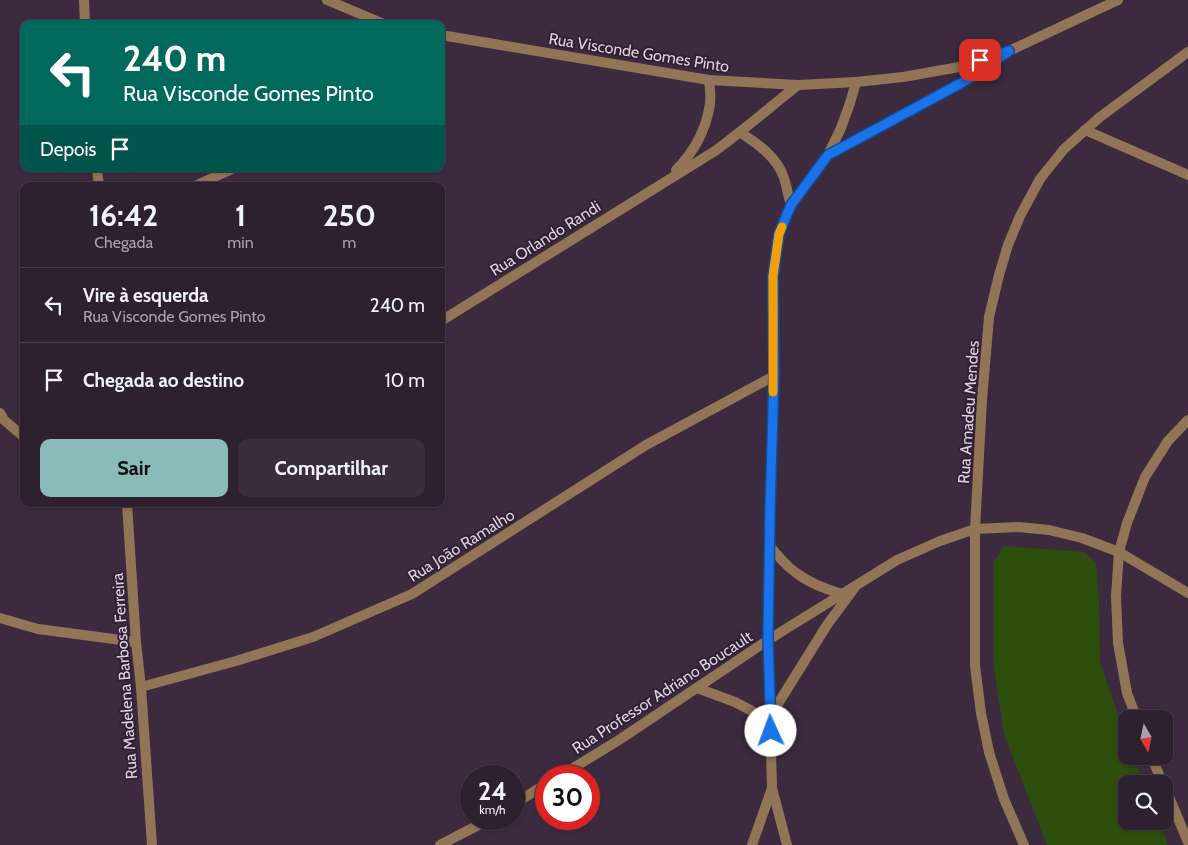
<!DOCTYPE html>
<html lang="pt">
<meta charset="utf-8">
<style>
:root{--surface:#2d202f;--page:#392d3b;--text:#f1f3f6;--muted:#a7a3aa;--line:#483e4b;--accent:#8bbbb9}
body{margin:0;font-family:Cabin,sans-serif;background:var(--page);color:var(--text);height:100vh;display:flex;flex-direction:column;font-size:19px;white-space:nowrap}
*{box-sizing:border-box;margin:0}
p{font-size:16px;color:var(--muted)}
.icon{flex:none;width:28px;height:28px;fill:none;stroke:currentColor;stroke-width:2;stroke-linecap:round;stroke-linejoin:round}
.map{position:relative;flex:1;overflow:hidden}
.side{position:absolute;left:20px;top:182px;width:425px;height:325px;display:flex;flex-direction:column;background:var(--surface);border-radius:10px;box-shadow:0 1px 4px #0004,0 0 0 1px var(--line)}
.side>*{flex:none}
.banner{position:absolute;left:20px;top:20px;width:425px;height:152px;border-radius:10px;box-shadow:0 1px 4px #0004,0 0 0 1px var(--line);background:#00695c;color:#fff;overflow:hidden}
.needle{width:32px;rotate:171deg}
.fabs{position:absolute;left:1118px;top:710px;display:grid;gap:10px}
.fabs a{display:grid;place-items:center;width:55px;height:55px;border-radius:10px;background:var(--surface);box-shadow:0 1px 4px #0004,0 0 0 1px var(--line);font-size:25px}
.speed{position:absolute;left:460px;top:765px;display:flex;gap:10px;font-size:25px;font-weight:700;text-align:center}
.speed>*{display:grid;place-content:center;width:65px;height:65px;border-radius:50%;background:var(--surface);box-shadow:0 1px 4px #0004,0 0 0 1px var(--line);line-height:1}
.speed small{font-size:12px;font-weight:400}
.speed .limit{border:8px solid #d22;background:#fff;color:#111}
.pin{position:absolute;display:grid;place-items:center;width:42px;height:42px;color:#fff;margin:-21px;border-radius:10px;box-shadow:0 2px 8px #0006}
.me{position:absolute;width:55px;margin:-28px;rotate:358deg;stroke-linejoin:round;filter:drop-shadow(0 0 4px #0008)}
.turn{display:flex;align-items:center;gap:18px;height:105px;padding:0 20px;font-size:22px}
.turn .icon{width:65px;height:65px;stroke-width:2.5}
.turn b{display:block;font-size:35px;line-height:42px}
.then{display:flex;align-items:center;height:48px;padding:0 20px;background:#0003;gap:10px;font-size:19px}
.eta{display:flex;justify-content:space-evenly;align-items:center;height:85px;text-align:center}
.eta b{font-size:30px;font-weight:700;line-height:35px}
.primary-button{display:flex;gap:10px;margin-top:auto;padding:10px 20px}
.primary-button a{flex:1;height:58px;border-radius:10px;background:var(--accent);color:#111;font-size:20px;font-weight:700;line-height:58px;text-align:center}
.primary-button a+a{background:var(--page);color:var(--text)}
ul{padding:0;list-style:none}
li{display:flex;align-items:center;gap:15px;height:75px;padding:0 20px;border-top:1px solid var(--line)}
li div{flex:1}
li b{display:block;font-size:19px}
li em{font-style:normal}
.map>svg:first-child{display:block}
</style>
<div class="map">
<svg width="1188" height="845" viewBox="0 0 1188 845">
<rect width="100%" height="100%" fill="#3c2b3f"/>
<path fill="#2c4e0c" d="M1004 546 1084 552 1096 563 1099 601 1100 662 1126 738V756H1133L1143 784H1126V821H1159L1168 845H1047L1004 734 994 667V562Z"/>
<g fill="none" stroke-linecap="round" stroke-linejoin="round">
<g stroke="#917556" stroke-width="10">
<path d="M84 0 85 24"/>
<path d="M1085 130 1188 175"/>
<path d="M741 133C758 144 777 157 784 178 787 187 788 196 791 205"/>
<path d="M828 155 965 81 1004 54"/>
<path d="M97 169 99 186"/>
<path d="M676 170C694 152 706 130 710 104 711 97 710 88 709 80"/>
<path d="M195 186 232 169"/>
<path d="M441 321 715 151C744 130 770 107 798 85"/>
<path d="M0 413 4 420 24 437"/>
<path d="M127 504 136 642 141 687 152 845"/>
<path d="M770 546C777 555 785 565 795 572 809 583 825 589 842 594"/>
<path d="M0 618 38 629 136 642"/>
<path d="M141 687 236 661 313 637 412 594 646 445 774 376"/>
<path d="M697 688 735 702 752 711 771 731"/>
<path d="M771 715 827 625 855 587"/>
<path d="M752 845 772 788"/>
<path d="M787 845 772 788 768 640 770 509 774 376 773 276 779 234 791 205 828 155 841 128 850 103 856 82"/>
</g>
<g stroke="#917556" stroke-width="10">
<path d="M327 0 384 24"/>
<path d="M441 35 709 80 798 85 856 82 903 77 959 67 1009 51 1118 0"/>
<path d="M1137 719 1127 693 1118 643 1116 596 1119 552 1127 523 1145 477 1168 441 1188 420"/>
<path d="M1151 756 1163 784"/>
<path d="M560 776 619 740 768 640 897 560 940 541 975 529 1019 527 1049 530 1082 538 1119 552 1188 593"/>
<path d="M1164 785 1188 842"/>
<path d="M514 804 546 784"/>
<path d="M440 845 490 819"/>
<path d="M1024 845 1004 799 989 752 981 713 975 666V529L982 400 989 317 999 275 1008 245 1020 216 1040 179 1064 149 1100 117 1188 52"/>
</g>
</g>
<g fill="none" stroke-linecap="round" stroke-linejoin="round">
<defs>
<path id="route" d="M771 731 768 640 770 509 774 376 773 276 779 234 791 205 828 155 965 81 1009 51 980 60"/>
</defs>
<use href="#route" stroke="#114b97" stroke-width="12"/>
<use href="#route" stroke="#1a73e8" stroke-width="9"/>
<path stroke="#f59e0b" stroke-width="9" d="M773 392V276L779 234 782 227"/>
</g>
<g text-anchor="middle" stroke-width="4" stroke-linejoin="round" paint-order="stroke">
<g font-size="16" fill="#ddd2de" stroke="#312135">
<text transform="translate(639 52) rotate(9)" y="6">Rua Visconde Gomes Pinto</text>
<text transform="translate(545 238) rotate(-32)" y="6">Rua Orlando Randi</text>
<text transform="translate(968 412) rotate(-86)" y="6">Rua Amadeu Mendes</text>
<text transform="translate(461 545) rotate(-32)" y="6">Rua João Ramalho</text>
<text transform="translate(124 676) rotate(-94)" y="6">Rua Madelena Barbosa Ferreira</text>
<text transform="translate(662 692) rotate(-33)" y="6">Rua Professor Adriano Boucault</text>
</g>
</g>
</svg>
<div class="fabs">
<a><svg class="needle" viewBox="-14 -14 28 28"><path d="M0-13l5 13h-10z" fill="#e53935"/><path d="M0 13l5-13h-10z" fill="#a7a3aa"/></svg></a>
<a><svg class="icon" aria-label="search" viewBox="0 0 24 24"><circle cx="10" cy="10" r="6"/><path d="M15 15l6 6"/></svg></a>
</div>
<div class="speed"><div>24<small>km/h</small></div><div class="limit">30</div></div>
<div class="pin" style="left:980px;top:60px;background:#d93025"><svg class="icon" aria-label="arrive" viewBox="0 0 24 24"><path d="M6 21V4h12l-3 4 3 4H6"/></svg></div>
<svg class="me" style="left:771px;top:731px" viewBox="-20 -20 40 40"><circle r="19" fill="#fff"/><path d="M0-13L10 11 0 6-10 11z" fill="#1a73e8"/></svg>
<div class="banner">
<div class="turn"><svg class="icon" aria-label="left" viewBox="0 0 24 24"><path d="M17 20v-9H6M10 6l-5 5 5 5"/></svg><div><b>240 m</b>Rua Visconde Gomes Pinto</div></div>
<div class="then">Depois<svg class="icon" aria-label="arrive" viewBox="0 0 24 24"><path d="M6 21V4h12l-3 4 3 4H6"/></svg></div>
</div>
<section class="side">
<div class="eta">
<div><b>16:42</b><p>Chegada</p></div>
<div><b>1</b><p>min</p></div>
<div><b>250</b><p>m</p></div>
</div>
<ul>
<li><svg class="icon" aria-label="left" viewBox="0 0 24 24"><path d="M17 20v-9H6M10 6l-5 5 5 5"/></svg><div><b>Vire à esquerda</b><p>Rua Visconde Gomes Pinto</p></div><em>240 m</em></li>
<li><svg class="icon" aria-label="arrive" viewBox="0 0 24 24"><path d="M6 21V4h12l-3 4 3 4H6"/></svg><div><b>Chegada ao destino</b></div><em>10 m</em></li>
</ul>
<div class="primary-button"><a>Sair</a><a>Compartilhar</a></div>
</section>
</div>
